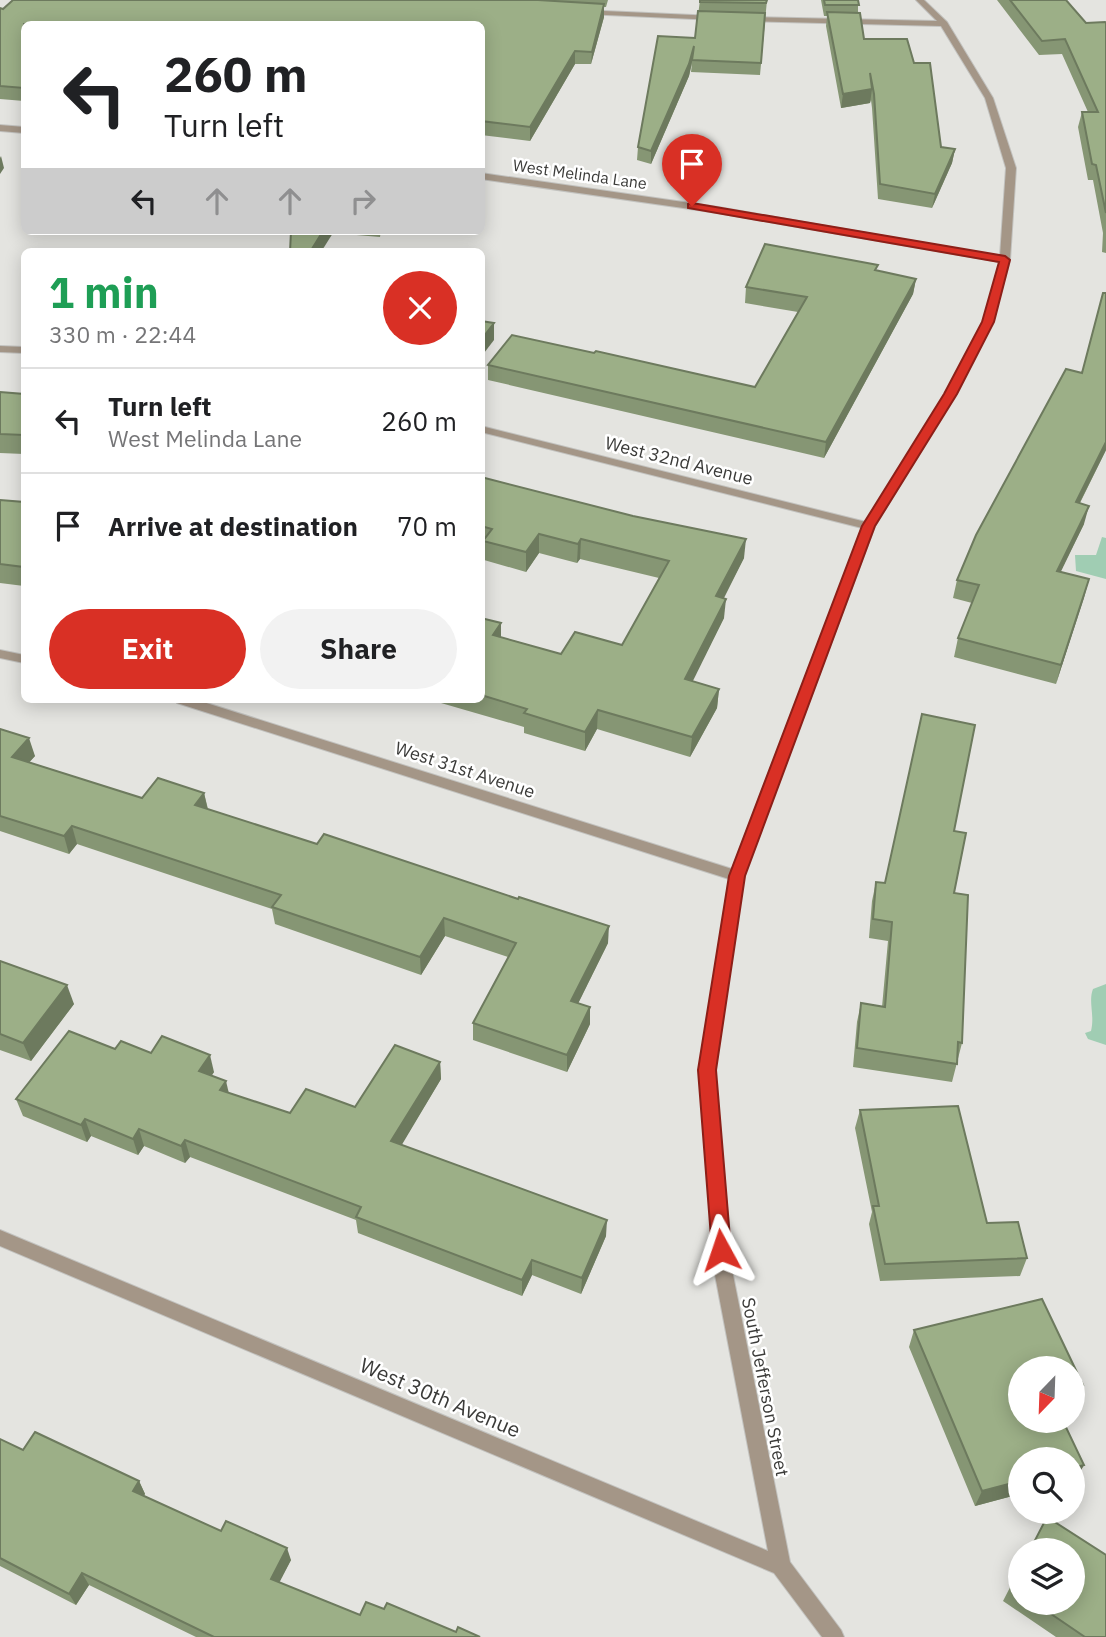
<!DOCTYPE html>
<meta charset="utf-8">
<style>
:root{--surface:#fff;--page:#f2f2f2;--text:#202124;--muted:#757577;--line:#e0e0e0;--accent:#d93025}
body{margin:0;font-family:"IBM Plex Sans",sans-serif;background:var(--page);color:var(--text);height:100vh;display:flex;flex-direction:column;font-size:26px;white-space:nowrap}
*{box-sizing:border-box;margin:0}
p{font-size:23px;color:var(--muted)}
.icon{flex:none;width:38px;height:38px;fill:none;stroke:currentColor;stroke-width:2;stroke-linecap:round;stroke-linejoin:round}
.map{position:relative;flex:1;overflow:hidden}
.sheet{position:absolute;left:21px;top:248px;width:464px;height:455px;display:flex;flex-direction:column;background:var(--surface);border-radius:10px;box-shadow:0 4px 18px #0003}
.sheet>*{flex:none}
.hud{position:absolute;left:21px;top:21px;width:464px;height:214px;border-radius:10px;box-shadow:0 4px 18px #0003;background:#fff;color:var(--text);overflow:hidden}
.needle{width:46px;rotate:203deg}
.fabs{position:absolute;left:1008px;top:1356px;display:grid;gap:14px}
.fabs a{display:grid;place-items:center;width:77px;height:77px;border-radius:50%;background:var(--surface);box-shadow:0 4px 18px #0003;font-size:35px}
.pin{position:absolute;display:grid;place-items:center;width:60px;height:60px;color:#fff;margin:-72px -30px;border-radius:50% 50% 50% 0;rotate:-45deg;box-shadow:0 0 7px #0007}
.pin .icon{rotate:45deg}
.me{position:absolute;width:77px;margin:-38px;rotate:355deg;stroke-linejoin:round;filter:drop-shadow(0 0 5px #0008)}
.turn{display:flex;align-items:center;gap:24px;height:147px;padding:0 28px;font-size:32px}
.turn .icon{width:91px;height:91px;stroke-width:2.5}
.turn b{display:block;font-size:49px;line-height:60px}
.lanes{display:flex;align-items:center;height:66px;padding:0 28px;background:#0003;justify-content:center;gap:35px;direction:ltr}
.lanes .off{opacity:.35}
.round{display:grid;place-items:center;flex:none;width:74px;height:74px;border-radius:37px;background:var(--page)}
.summary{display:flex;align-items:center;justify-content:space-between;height:119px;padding:0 28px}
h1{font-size:42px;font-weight:700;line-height:52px;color:#1e9e55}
.primary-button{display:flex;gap:14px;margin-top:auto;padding:14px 28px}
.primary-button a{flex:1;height:80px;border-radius:42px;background:var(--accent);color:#fff;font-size:28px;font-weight:700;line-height:80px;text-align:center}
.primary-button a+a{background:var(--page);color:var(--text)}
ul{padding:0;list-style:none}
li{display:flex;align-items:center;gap:21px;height:105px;padding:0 28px;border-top:2px solid var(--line)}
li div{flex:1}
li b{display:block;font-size:26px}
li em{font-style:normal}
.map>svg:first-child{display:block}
</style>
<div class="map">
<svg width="1106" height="1637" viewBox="0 0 1106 1637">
<rect width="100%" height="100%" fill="#e4e4e0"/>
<g fill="#a0cdb3">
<path d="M1102 537 1106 538V579L1076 571 1075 555H1096Z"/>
<path d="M1106 984V1045L1088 1039 1085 1033 1091 1031C1095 1015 1088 1002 1093 989Z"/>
</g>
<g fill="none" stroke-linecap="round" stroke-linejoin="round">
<defs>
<g id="minor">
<path d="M916 0H924L947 22 993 98 1016 168 1010 260 993 322 956 394 875 526 744 876 715 1070 733 1275 790 1562 841 1630 844 1637H822L774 1573 0 1246V1230L768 1551 715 1275 699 1070 729 879 177 703 175 700H197L732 869 862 528 481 432V426L866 522 946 394 983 322 1000 262 718 213 481 179V173L718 207 1000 256 1006 168 985 98 941 26 746 21 742 19 746 17 937 21Z"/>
<path d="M582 10 715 16 719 18 715 20 585 14H582Z"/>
<path d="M0 125 24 127V133L0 131Z"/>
<path d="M0 346 24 347V353L0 352Z"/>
<path d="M0 650 24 655V663L0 658Z"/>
</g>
</defs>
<use href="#minor" stroke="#c2c2bf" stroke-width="2"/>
<use href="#minor" fill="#a49687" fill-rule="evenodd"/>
</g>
<g fill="#869674">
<path d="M13 0H608L606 7H604V17L591 64H575L530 141 481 135V24H24V101L0 99V8L3 9Z"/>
<path d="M700 0H767L760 75 691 72 692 63 689 76 651 164 637 160 638 147 695 38Z"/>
<path d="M821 0H858V13L864 39 914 63 941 147 955 149 952 163 932 208 878 199 872 108 871 100 870 103 841 108 826 26 827 16H824Z"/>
<path d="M997 0H1066L1086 23H1106V253L1102 252 1103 233 1093 180H1088L1078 127 1082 112H1088L1062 54 1039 55Z"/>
<path d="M291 231H381L380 237 333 233Z"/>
<path d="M877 271 916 279 913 294 824 458 488 380V365L755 387 798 312 745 303 746 287Z"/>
<path d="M1106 293V450L1080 503 1084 524 1060 572 1089 579 1056 684 954 657 958 638 972 603 953 598 957 580 1082 373Z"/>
<path d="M0 392 24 394V454L0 453Z"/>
<path d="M481 477 744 558 723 598 724 618 692 681 719 689 717 708 690 757 597 729 585 751 524 733V727L441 703V700H481V618L501 623V637L561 654 622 645 659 578 580 559 577 563 539 553 526 572 484 560 483 546 481 545Z"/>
<path d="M0 500 24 502V586L0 583Z"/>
<path d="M0 729 35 756 29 762 142 798 204 793 208 809 608 943 578 1003 590 1024 567 1072 473 1040V1023L508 957 445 936 421 975 275 924 272 909 77 844 69 854 0 831Z"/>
<path d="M954 831V893L962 1043 952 1082 853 1067 857 1022 861 1003 882 1007 888 941 869 938 872 901 876 882 885 883Z"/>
<path d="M0 961 74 1004 31 1061 0 1050Z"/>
<path d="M115 1049 151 1053 214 1072 212 1075 229 1093 290 1113 355 1107 440 1062 441 1079 401 1145 606 1236 581 1294 532 1275 522 1296 358 1233 356 1220 190 1157 185 1163 144 1146 138 1155 91 1136 87 1142 23 1116 16 1099Z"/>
<path d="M860 1110 1027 1258 1020 1276 880 1281 869 1224 872 1212 855 1128Z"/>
<path d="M1042 1299 1083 1385 1074 1402H1073V1368H1020V1421H1063L1084 1465 1075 1480 1073 1481V1460H1020V1494L975 1506 909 1347 914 1330Z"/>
<path d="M0 1439 23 1450 139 1481 145 1494 143 1496 221 1531 291 1560 279 1582 360 1615 384 1609 456 1632 480 1637H196L89 1585 76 1605 0 1566Z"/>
<path d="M1020 1568V1603H1073L1106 1637H1056L1003 1601Z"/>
</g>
<g fill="#6d7a5e">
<path d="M604 4V17L591 64 592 52Z"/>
<path d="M694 46 693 57 689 76 651 164V151Z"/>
<path d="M575 51V64L530 141V127Z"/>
<path d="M872 89 870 103 841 108 843 94Z"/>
<path d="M955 149 952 163 932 208 935 194Z"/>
<path d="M1 156 4 168 0 174V158Z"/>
<path d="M323 231H333V233L321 252H310Z"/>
<path d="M916 279 913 294 824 458 826 442Z"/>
<path d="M494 323V340L481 357V340Z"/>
<path d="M1106 442V450L1071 520 1076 502Z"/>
<path d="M1089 506 1084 524 1052 590 1057 571Z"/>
<path d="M539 534V553L526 572V552Z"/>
<path d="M581 539 580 559 577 563 578 544Z"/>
<path d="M746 539 744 558 715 616 716 596Z"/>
<path d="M1089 579 1084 598 1056 684 1061 665Z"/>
<path d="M726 599 724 618 684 699 685 679Z"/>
<path d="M501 623V643L493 635Z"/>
<path d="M719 689 717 708 690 757 692 737Z"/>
<path d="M598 710 597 729 585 751V732Z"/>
<path d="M29 738 35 756 18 775 12 757Z"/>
<path d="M204 793 208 811 195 805Z"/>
<path d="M72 826 77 844 69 854 64 836Z"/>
<path d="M444 918 445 936 421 975 420 957Z"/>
<path d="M609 926 608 943 571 1018V1001Z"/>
<path d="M67 985 74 1004 31 1061 23 1043Z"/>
<path d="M590 1007V1024L567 1072V1055Z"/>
<path d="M210 1055 214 1072 203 1088 199 1071Z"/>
<path d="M440 1062 441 1079 394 1158 391 1141Z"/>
<path d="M226 1081 230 1098 220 1090Z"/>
<path d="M85 1119 91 1136 87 1142 81 1125Z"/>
<path d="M139 1129 144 1146 138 1155 133 1139Z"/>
<path d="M185 1140 190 1157 185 1163 181 1146Z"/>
<path d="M607 1220 606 1236 581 1294 582 1278Z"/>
<path d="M532 1260V1275L522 1296V1280Z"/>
<path d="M1083 1385 1074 1402H1073V1388Z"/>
<path d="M1084 1465 1075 1480 1073 1481V1468Z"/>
<path d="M139 1481 145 1494 139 1504 133 1491Z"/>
<path d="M1020 1481V1494L975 1506 982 1491Z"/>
<path d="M287 1548 291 1560 275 1591 271 1579Z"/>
<path d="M82 1573 89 1585 76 1605 69 1594Z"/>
</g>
<g fill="#9caf87" stroke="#6d7a5e" stroke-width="2">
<path d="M13 0H538L604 4 592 52 575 51 530 127 481 121V24H24V88L0 86V8L3 9Z"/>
<path d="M700 0H767L766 3 700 2Z"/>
<path d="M824 0H858L859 5H825Z"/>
<path d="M1010 0H1066L1086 23 1105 22 1106 23V213L1096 165 1092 164 1082 112H1098L1065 39 1042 41Z"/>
<path d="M698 11 765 13 761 63 692 60 694 46 689 64 651 151 638 147 658 36 695 38Z"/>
<path d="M827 12 860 13 864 39H907L914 63H930L941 147 955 149 935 194 880 184 874 94 870 73 872 89 843 94Z"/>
<path d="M291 231H323L310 252H290Z"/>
<path d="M765 244 878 265 875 270 916 279 826 442 488 365 512 335 594 353 596 351 755 387 807 297 746 287Z"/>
<path d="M1103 293H1106V442L1076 502 1089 506 1057 571 1089 579 1061 665 958 638 979 585 957 580 976 535 1066 369 1082 373Z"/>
<path d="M481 321 494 323 481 340Z"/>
<path d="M0 392 24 394V435L0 434Z"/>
<path d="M481 477 633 516 746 539 716 596 726 599 685 679 719 689 692 737 598 710 585 732 524 713 527 709 481 695V618L501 623 493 635 561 654 575 632 622 645 669 561 581 539 578 544 539 534 526 552 483 541 492 529 481 526Z"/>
<path d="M0 500 24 502V567L0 564Z"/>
<path d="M922 714 975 725 954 831 966 833 954 893 968 895 962 1043 958 1042 957 1064 857 1048 861 1003 885 1007 892 922 873 919 876 882 885 883Z"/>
<path d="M0 729 29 738 12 757 142 798 158 778 204 793 195 805 317 844 324 834 518 899 519 897 609 926 571 1001 590 1007 567 1055 473 1023 516 943 444 918 420 957 272 907 281 895 72 826 64 836 0 816Z"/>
<path d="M0 961 67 985 23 1043 0 1034Z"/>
<path d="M69 1031 115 1049 121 1041 151 1053 162 1036 210 1055 199 1071 226 1081 220 1090 290 1113 306 1089 355 1107 395 1045 440 1062 391 1141 607 1220 582 1278 532 1260 522 1280 356 1217 361 1207 185 1140 181 1146 139 1129 133 1139 85 1119 81 1125 16 1099Z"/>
<path d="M958 1106 987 1223 1018 1222 1027 1258 885 1264 873 1206H879L860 1110Z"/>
<path d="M1042 1299 1083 1385 1073 1388V1368H1020V1421H1063L1084 1465 1073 1468V1460H1020V1481L982 1491 914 1330Z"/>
<path d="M35 1432 139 1481 133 1491 221 1531 226 1521 287 1548 271 1579 360 1615 366 1602 384 1609 387 1603 456 1632 458 1627 480 1637H214L82 1573 69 1594 0 1558V1439L23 1450Z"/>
<path d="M1047 1517 1106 1555V1637H1085L1035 1603H1073V1550H1030Z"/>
<path d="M1020 1568V1593L1011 1587Z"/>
</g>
<path fill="#d93025" stroke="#8d1f18" stroke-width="2" d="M692 203 1005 256 1010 260 994 322 957 394 875 526 745 876 716 1070 731 1250 728 1256 721 1259 714 1256 712 1250 698 1070 729 876 862 526 944 394 982 322 999 262 688 208V204Z"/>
<g text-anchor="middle" stroke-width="5" stroke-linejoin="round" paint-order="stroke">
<g font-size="16" fill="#3b3b39" stroke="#fff">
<text transform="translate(580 174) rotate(8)" y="6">West Melinda Lane</text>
</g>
<g font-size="18" fill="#3b3b39" stroke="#fff">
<text transform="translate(679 461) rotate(14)" y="6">West 32nd Avenue</text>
<text transform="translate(465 770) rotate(18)" y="6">West 31st Avenue</text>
<text transform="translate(765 1387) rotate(79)" y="6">South Jefferson Street</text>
</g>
<g font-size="21" fill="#3b3b39" stroke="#fff">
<text transform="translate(440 1398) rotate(23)" y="7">West 30th Avenue</text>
</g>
</g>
</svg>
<div class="fabs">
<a><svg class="needle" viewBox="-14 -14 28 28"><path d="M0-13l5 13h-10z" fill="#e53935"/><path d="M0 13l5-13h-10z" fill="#757577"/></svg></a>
<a><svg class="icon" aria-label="search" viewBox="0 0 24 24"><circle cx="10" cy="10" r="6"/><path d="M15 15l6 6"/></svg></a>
<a><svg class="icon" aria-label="layers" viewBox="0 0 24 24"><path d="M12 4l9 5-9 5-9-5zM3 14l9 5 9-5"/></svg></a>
</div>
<div class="pin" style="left:692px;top:206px;background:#d93025"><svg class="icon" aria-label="arrive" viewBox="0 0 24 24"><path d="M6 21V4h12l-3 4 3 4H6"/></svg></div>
<svg class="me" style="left:721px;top:1250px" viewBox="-20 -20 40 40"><path d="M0-17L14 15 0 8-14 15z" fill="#d93025" stroke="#fff" stroke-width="4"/></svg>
<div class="hud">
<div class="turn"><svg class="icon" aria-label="left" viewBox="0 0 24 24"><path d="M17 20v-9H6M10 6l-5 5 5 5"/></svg><div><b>260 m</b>Turn left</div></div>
<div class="lanes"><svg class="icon" aria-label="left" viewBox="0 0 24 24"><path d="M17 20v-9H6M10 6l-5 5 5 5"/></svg><svg class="icon off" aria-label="ahead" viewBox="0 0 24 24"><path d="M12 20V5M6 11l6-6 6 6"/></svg><svg class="icon off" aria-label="ahead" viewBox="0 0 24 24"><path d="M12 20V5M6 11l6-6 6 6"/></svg><svg class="icon off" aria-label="right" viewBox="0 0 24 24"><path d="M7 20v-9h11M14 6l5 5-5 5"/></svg></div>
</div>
<section class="sheet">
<div class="summary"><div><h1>1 min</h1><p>330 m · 22:44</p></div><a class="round" style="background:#d93025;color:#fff"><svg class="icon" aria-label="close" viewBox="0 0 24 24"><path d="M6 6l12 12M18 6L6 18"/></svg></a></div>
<ul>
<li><svg class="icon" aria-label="left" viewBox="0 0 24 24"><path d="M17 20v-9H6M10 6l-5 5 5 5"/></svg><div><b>Turn left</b><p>West Melinda Lane</p></div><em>260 m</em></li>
<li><svg class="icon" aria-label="arrive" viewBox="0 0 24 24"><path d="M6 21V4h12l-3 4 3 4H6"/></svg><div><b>Arrive at destination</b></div><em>70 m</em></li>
</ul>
<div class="primary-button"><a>Exit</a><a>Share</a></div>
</section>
</div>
